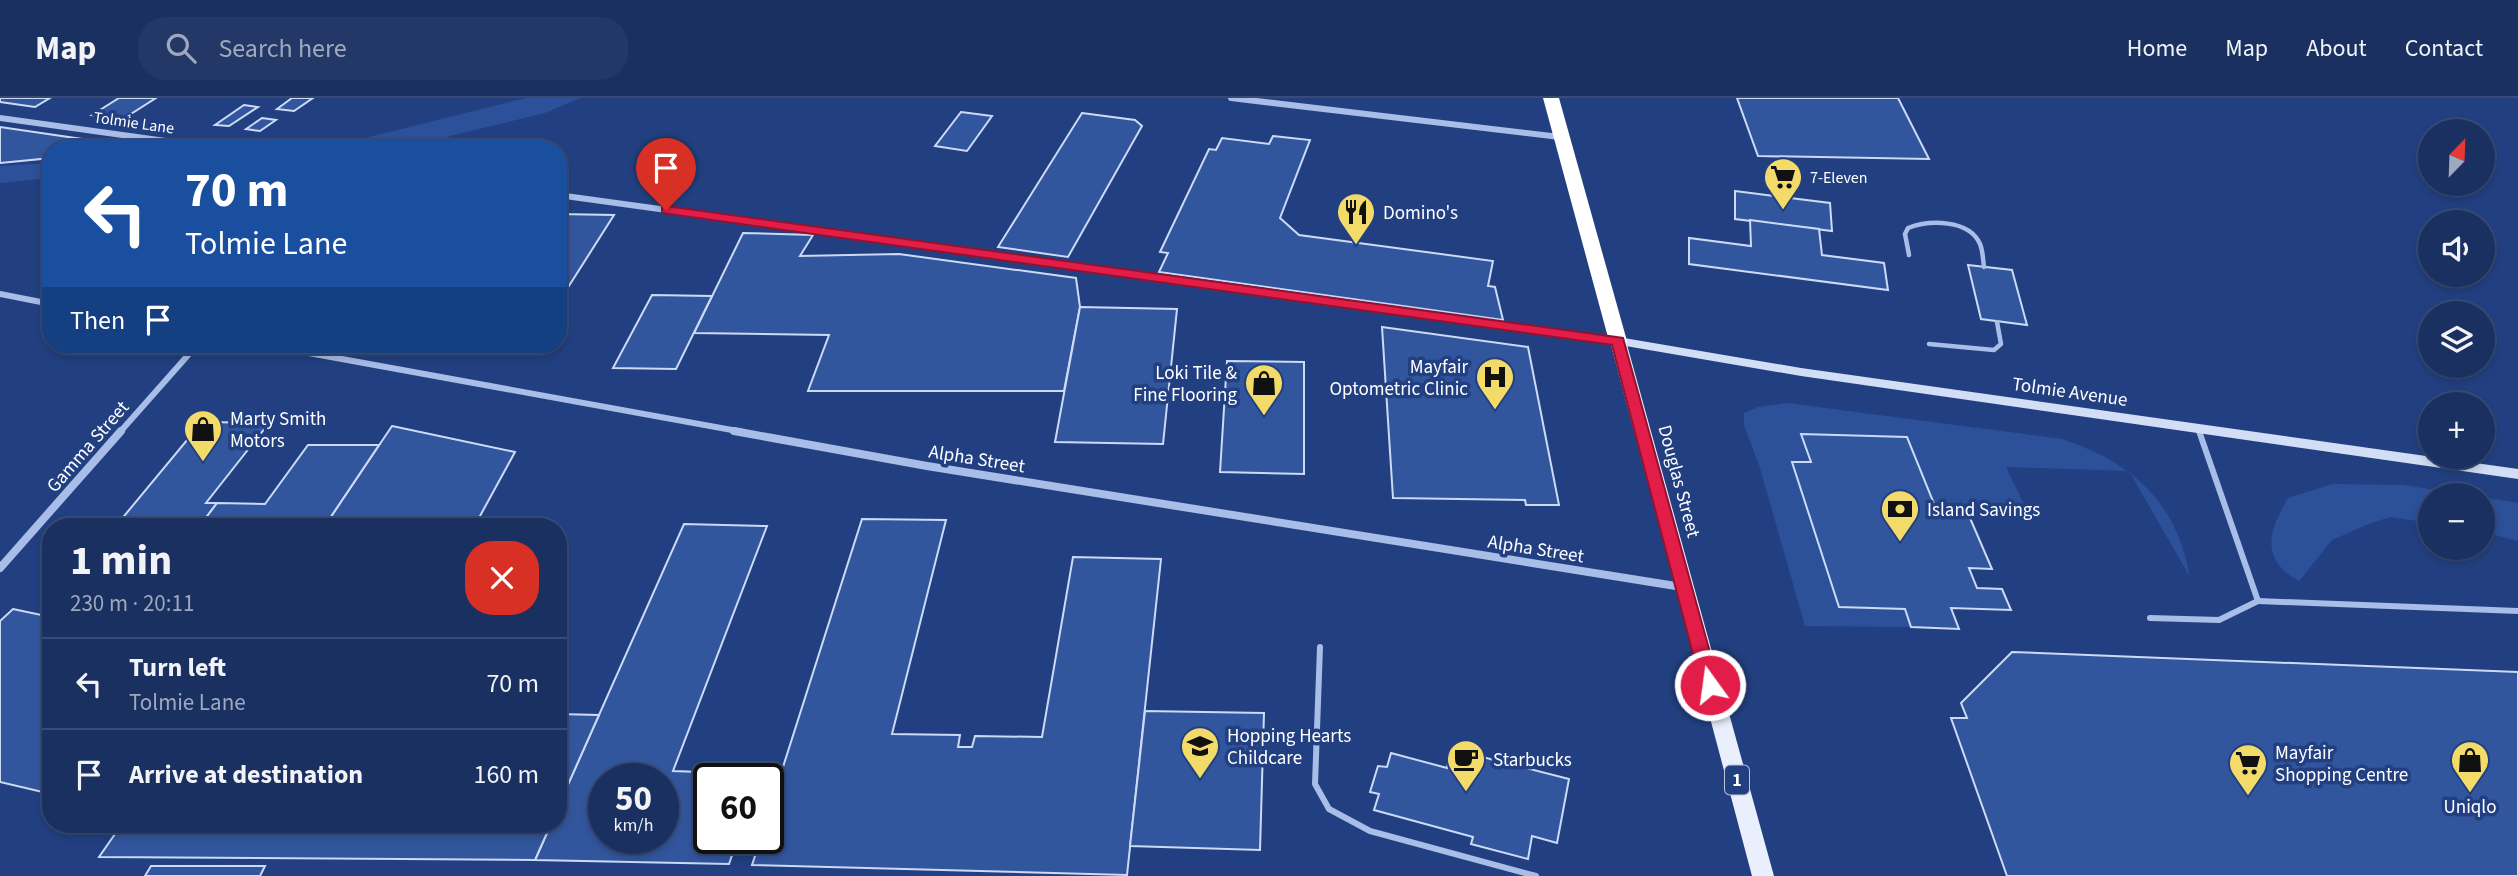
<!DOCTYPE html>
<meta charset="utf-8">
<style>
:root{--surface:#1a3061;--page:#233867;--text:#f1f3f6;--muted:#9fa9bd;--line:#384b76}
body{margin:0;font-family:"Source Sans 3",sans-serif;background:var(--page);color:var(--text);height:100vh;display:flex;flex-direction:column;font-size:26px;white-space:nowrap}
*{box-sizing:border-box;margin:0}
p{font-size:23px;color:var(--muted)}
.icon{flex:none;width:38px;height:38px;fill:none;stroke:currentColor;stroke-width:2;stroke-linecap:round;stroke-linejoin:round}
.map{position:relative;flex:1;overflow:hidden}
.panel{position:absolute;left:42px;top:420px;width:525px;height:315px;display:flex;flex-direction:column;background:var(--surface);border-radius:28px;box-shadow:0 4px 10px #0003,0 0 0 2px var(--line)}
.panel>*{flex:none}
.banner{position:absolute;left:42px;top:42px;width:525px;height:214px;border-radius:28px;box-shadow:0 4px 10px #0003,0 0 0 2px var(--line);background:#1a4fa0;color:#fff;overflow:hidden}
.needle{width:46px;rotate:23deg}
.controls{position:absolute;left:2418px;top:21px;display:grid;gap:14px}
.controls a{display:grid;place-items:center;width:77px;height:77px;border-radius:50%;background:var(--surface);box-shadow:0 4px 10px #0003,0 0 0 2px var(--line);font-size:35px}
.speed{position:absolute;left:588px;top:665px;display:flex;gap:14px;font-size:35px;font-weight:700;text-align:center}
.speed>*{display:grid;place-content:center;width:91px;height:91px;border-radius:50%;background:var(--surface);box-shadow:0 4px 10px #0003,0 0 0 2px var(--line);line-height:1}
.speed small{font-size:18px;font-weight:400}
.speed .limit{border:4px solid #111;border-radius:10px;background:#fff;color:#111}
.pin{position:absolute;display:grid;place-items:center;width:60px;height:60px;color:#fff;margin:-72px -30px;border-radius:50% 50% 50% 0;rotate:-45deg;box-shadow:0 0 7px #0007}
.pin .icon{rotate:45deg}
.me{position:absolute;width:77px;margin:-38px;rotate:346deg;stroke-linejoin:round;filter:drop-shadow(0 0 5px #0008)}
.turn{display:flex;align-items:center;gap:24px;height:147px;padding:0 28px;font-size:32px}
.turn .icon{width:91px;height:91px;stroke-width:2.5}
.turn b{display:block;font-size:49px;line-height:60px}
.then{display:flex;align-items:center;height:66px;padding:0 28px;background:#0003;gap:14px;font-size:26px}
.round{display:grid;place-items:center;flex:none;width:74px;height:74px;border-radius:28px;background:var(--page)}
.head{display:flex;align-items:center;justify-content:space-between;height:119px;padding:0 28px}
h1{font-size:42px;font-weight:700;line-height:52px}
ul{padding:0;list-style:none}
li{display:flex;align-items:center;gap:21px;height:91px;padding:0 28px;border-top:2px solid var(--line)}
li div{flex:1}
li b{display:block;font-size:26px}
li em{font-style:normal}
header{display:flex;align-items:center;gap:42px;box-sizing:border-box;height:98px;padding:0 35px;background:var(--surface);border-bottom:2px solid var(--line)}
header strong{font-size:33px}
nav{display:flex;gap:38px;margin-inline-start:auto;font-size:24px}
.search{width:490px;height:63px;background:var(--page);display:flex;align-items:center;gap:18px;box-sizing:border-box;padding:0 24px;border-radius:28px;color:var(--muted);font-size:26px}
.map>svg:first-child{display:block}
</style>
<header>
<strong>Map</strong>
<div class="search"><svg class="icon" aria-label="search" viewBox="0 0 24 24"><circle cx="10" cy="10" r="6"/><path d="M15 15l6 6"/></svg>Search here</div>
<nav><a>Home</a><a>Map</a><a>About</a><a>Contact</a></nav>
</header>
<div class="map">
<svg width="2518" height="778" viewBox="0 0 2518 778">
<rect width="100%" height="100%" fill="#224081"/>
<g fill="#2c5099">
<path d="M526 0H580L545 15 450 38 432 51 329 49Z"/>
<path d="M51 65V80L0 85V68Z"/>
<path d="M1787 305 2062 341C2134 365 2176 404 2190 479L2129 373 2006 369 2031 421 1939 418 1907 339 1802 336 1811 364H1792L1839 509 1905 511 1911 529 1805 528 1760 370 1744 327V315L1758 309Z"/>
<path d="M2332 386 2403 387 2469 397H2431V425L2390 419 2366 427 2332 442 2299 483C2259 461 2269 433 2288 400Z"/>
<path d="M2483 399 2518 405V443L2483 434Z"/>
</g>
<g fill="#32569e" stroke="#ccdaf6" stroke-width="2" fill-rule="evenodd">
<path d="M0 0H50L35 9 0 4Z"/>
<path d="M119 0H156L123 21 92 17Z"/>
<path d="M292 0H313L294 13 277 11Z"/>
<path d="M1737 0H1898L1929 61 1758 58Z"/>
<path d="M244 7 258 9 229 28 215 27Z"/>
<path d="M961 14 992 18 967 53 935 48Z"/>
<path d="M1082 15 1135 22 1142 28 1068 159 998 149Z"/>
<path d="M262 20 276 22 260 33 246 31Z"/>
<path d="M0 29 116 46 109 51H51V60L0 65Z"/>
<path d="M1273 38 1310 42 1280 120 1299 137 1493 163 1488 188 1495 189 1503 222 1159 174 1168 155 1160 154 1209 51 1216 52 1222 40 1269 46Z"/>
<path d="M1735 93 1830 105 1832 133 1735 121Z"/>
<path d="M558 116 614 117 567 191H558Z"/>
<path d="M1750 122 1819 131 1822 157 1884 165 1888 192 1689 166V140L1751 148Z"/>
<path d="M743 135 813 137 800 158 899 156 1076 180 1080 209 1064 293H808L829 237 694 235Z"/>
<path d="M1968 167 2012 172 2027 227 1981 221Z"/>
<path d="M652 197 712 198 676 271 613 270Z"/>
<path d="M1080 209 1177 211 1163 346 1055 344Z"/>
<path d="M1382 229 1528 249 1559 407H1526L1525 402 1393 400Z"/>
<path d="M1227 263 1304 264V376L1220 374Z"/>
<path d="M202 324 269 325 206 405H217L199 429H115Z"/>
<path d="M392 328 515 354 474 429H324Z"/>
<path d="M1801 336 1907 339 1939 418 1970 420 1992 471 1969 470 1977 490 2002 491 2011 512 1951 510 1959 531 1911 529 1905 511 1839 509 1792 364H1811Z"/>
<path d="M308 347H379L324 429H199L217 405 265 406Z"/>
<path d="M862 421 946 422 892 636 960 637 958 649H972L975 638 1042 639 1073 459 1161 461 1127 777 752 767 761 740H768V716Z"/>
<path d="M684 426 767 428 673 673 759 676 757 681H709V740H738L729 766 535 762 551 726H558V709ZM604 681H663V740H604Z"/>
<path d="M13 511 51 519V696L0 684V523Z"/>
<path d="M2012 554 2518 574V778H2007L1951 620H1967L1961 605Z"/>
<path d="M1145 613 1264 615 1260 752 1130 748Z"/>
<path d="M558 616 599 617 558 709Z"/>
<path d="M1451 651 1569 681 1557 745 1532 738 1528 761 1471 746 1473 739 1374 712 1379 696 1370 694 1378 668 1387 669 1391 655 1447 670Z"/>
<path d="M122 726H551L535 762 99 759Z"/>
<path d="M151 768H265L260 778H145Z"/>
</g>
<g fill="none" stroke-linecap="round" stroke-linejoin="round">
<g stroke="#a8bde7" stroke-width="4.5">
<path d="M1909 157 1905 136 1908 130C1929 122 1969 121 1980 146 1983 153 1983 162 1984 169"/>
<path d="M1929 246 1994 252 2001 246 1997 224"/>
<path d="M2198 331 2199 334"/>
</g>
<g stroke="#a8bde7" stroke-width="6">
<path d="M2258 503 2518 513"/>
<path d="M2150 520 2219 522 2258 503 2199 333"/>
<path d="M1320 549 1315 686 1329 711 1370 733 1536 778"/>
</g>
<g stroke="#a8bde7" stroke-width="6">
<path d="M1231 0 1560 39"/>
<path d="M0 20 223 51"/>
<path d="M558 97 1617 243"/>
<path d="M0 196 51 206"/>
<path d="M265 247 743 334"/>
<path d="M120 334 197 247"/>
</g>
<g stroke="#a8bde7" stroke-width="8">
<path d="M734 333 927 368 1682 489"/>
<path d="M0 470 121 333"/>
</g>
<path fill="#d2def6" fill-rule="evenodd" d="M1618 239 1801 270 2518 371V381L1801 278 1614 246 1612 243 1614 240Z"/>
<path fill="#eaeffd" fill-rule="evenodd" d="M1618 238 1626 243 1774 778H1752L1610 243Z"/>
<path fill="#fff" fill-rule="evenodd" d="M1543 0H1559L1627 243 1625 247H1611L1609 243Z"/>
</g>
<path fill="#e11d48" stroke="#92132f" stroke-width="2" d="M666 108 1623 240 1719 587 1710 594 1701 587 1612 247 662 115V109Z"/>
<defs>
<symbol id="supermarket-pin" viewBox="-11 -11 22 30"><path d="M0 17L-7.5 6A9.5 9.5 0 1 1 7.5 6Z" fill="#f3db6a" stroke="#224081"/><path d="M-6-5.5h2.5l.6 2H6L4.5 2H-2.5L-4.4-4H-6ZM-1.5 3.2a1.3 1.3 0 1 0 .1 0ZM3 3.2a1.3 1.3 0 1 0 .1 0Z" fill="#111"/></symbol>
<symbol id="restaurant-pin" viewBox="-11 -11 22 30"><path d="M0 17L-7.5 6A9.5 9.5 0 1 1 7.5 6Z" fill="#f3db6a" stroke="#224081"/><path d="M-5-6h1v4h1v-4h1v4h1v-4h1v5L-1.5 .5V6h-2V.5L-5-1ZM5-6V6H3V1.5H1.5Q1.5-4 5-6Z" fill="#111"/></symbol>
<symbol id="hospital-pin" viewBox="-11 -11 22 30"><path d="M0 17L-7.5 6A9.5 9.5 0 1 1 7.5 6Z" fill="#f3db6a" stroke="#224081"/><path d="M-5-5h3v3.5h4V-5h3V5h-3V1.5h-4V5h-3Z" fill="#111"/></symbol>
<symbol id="shop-pin" viewBox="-11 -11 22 30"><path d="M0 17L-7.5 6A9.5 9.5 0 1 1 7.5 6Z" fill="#f3db6a" stroke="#224081"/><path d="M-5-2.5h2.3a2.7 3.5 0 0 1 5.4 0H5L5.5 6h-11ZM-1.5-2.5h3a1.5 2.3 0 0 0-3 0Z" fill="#111"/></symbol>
<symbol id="bank-pin" viewBox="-11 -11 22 30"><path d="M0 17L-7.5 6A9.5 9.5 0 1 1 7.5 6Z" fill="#f3db6a" stroke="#224081"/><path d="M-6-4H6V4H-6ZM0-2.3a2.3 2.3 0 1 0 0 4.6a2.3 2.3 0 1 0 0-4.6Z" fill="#111"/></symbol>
<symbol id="school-pin" viewBox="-11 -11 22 30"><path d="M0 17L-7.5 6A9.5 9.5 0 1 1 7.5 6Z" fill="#f3db6a" stroke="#224081"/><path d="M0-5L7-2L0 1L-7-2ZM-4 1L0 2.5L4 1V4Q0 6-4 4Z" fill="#111"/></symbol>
<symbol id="cafe-pin" viewBox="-11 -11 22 30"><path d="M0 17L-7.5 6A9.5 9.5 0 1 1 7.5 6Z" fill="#f3db6a" stroke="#224081"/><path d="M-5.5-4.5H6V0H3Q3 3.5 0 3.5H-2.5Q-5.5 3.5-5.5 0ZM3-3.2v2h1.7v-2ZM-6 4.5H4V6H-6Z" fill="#111"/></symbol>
</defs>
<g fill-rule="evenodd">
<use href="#supermarket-pin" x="1761" y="57" width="44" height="60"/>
<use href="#restaurant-pin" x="1334" y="92" width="44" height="60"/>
<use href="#hospital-pin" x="1473" y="257" width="44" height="60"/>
<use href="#shop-pin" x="1242" y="263" width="44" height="60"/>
<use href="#shop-pin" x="181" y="309" width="44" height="60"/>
<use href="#bank-pin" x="1878" y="389" width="44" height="60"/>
<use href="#school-pin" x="1178" y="626" width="44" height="60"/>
<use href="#cafe-pin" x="1444" y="639" width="44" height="60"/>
<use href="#shop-pin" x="2448" y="640" width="44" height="60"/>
<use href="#supermarket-pin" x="2226" y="643" width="44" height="60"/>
</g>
<g text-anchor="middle" stroke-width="7" stroke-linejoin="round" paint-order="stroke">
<g font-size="16" fill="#fff" stroke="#224081">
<text transform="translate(134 24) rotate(8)" y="6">Tolmie Lane</text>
</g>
<g font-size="16" fill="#fff" stroke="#224081" text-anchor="start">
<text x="1810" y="85">7-Eleven</text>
</g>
<rect fill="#224081" stroke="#bdc6d9" stroke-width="2" x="1725" y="667.5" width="24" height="29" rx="5"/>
<g font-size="18" font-weight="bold" fill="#fff">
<text x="1737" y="688">1</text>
</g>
<g font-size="19" fill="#fff" stroke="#224081" text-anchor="start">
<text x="1383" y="121">Domino's</text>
<text x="1468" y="275" text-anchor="end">Mayfair<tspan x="1468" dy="22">Optometric Clinic</tspan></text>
<text x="1237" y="281" text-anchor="end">Loki Tile &amp;<tspan x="1237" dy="22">Fine Flooring</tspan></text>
<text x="230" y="327">Marty Smith<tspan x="230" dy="22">Motors</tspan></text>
<text x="1927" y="418">Island Savings</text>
<text x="1227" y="644">Hopping Hearts<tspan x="1227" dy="22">Childcare</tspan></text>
<text x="2275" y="661">Mayfair<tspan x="2275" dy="22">Shopping Centre</tspan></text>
<text x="1493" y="668">Starbucks</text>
<text x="2470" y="715" text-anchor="middle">Uniqlo</text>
</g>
<g font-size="19" fill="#fff" stroke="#224081">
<text transform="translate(2070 293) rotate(8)" y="7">Tolmie Avenue</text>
<text transform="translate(87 348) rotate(-49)" y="7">Gamma Street</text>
<text transform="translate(977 360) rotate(9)" y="7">Alpha Street</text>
<text transform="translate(1680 383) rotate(75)" y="7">Douglas Street</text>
<text transform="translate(1536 450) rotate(9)" y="7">Alpha Street</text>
</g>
</g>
</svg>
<div class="controls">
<a><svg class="needle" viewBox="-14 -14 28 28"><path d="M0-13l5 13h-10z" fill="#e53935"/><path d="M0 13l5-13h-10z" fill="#9fa9bd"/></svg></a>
<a><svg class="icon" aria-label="sound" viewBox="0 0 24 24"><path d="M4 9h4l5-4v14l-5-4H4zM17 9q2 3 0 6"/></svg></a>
<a><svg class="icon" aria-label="layers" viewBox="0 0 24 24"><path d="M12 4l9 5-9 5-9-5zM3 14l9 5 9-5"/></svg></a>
<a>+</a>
<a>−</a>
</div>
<div class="speed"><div>50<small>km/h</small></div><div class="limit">60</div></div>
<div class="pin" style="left:666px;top:112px;background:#d93025"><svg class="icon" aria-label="arrive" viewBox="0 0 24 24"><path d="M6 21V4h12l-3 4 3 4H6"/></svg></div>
<svg class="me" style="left:1710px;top:587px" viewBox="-20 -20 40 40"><circle r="17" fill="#e11d48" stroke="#fff" stroke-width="3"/><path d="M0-11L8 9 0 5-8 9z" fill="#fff"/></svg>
<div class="banner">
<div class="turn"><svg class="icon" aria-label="left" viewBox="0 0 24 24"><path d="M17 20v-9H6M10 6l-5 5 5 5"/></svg><div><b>70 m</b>Tolmie Lane</div></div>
<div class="then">Then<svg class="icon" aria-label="arrive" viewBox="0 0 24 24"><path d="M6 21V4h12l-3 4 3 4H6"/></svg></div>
</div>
<section class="panel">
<div class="head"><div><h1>1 min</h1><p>230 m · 20:11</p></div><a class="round" style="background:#d93025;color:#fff"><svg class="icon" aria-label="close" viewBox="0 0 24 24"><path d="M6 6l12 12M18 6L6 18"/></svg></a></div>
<ul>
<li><svg class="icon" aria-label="left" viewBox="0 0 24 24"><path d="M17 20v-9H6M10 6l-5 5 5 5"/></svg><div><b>Turn left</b><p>Tolmie Lane</p></div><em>70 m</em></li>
<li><svg class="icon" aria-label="arrive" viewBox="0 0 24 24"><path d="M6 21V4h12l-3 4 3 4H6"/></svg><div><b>Arrive at destination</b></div><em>160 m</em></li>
</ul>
</section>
</div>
